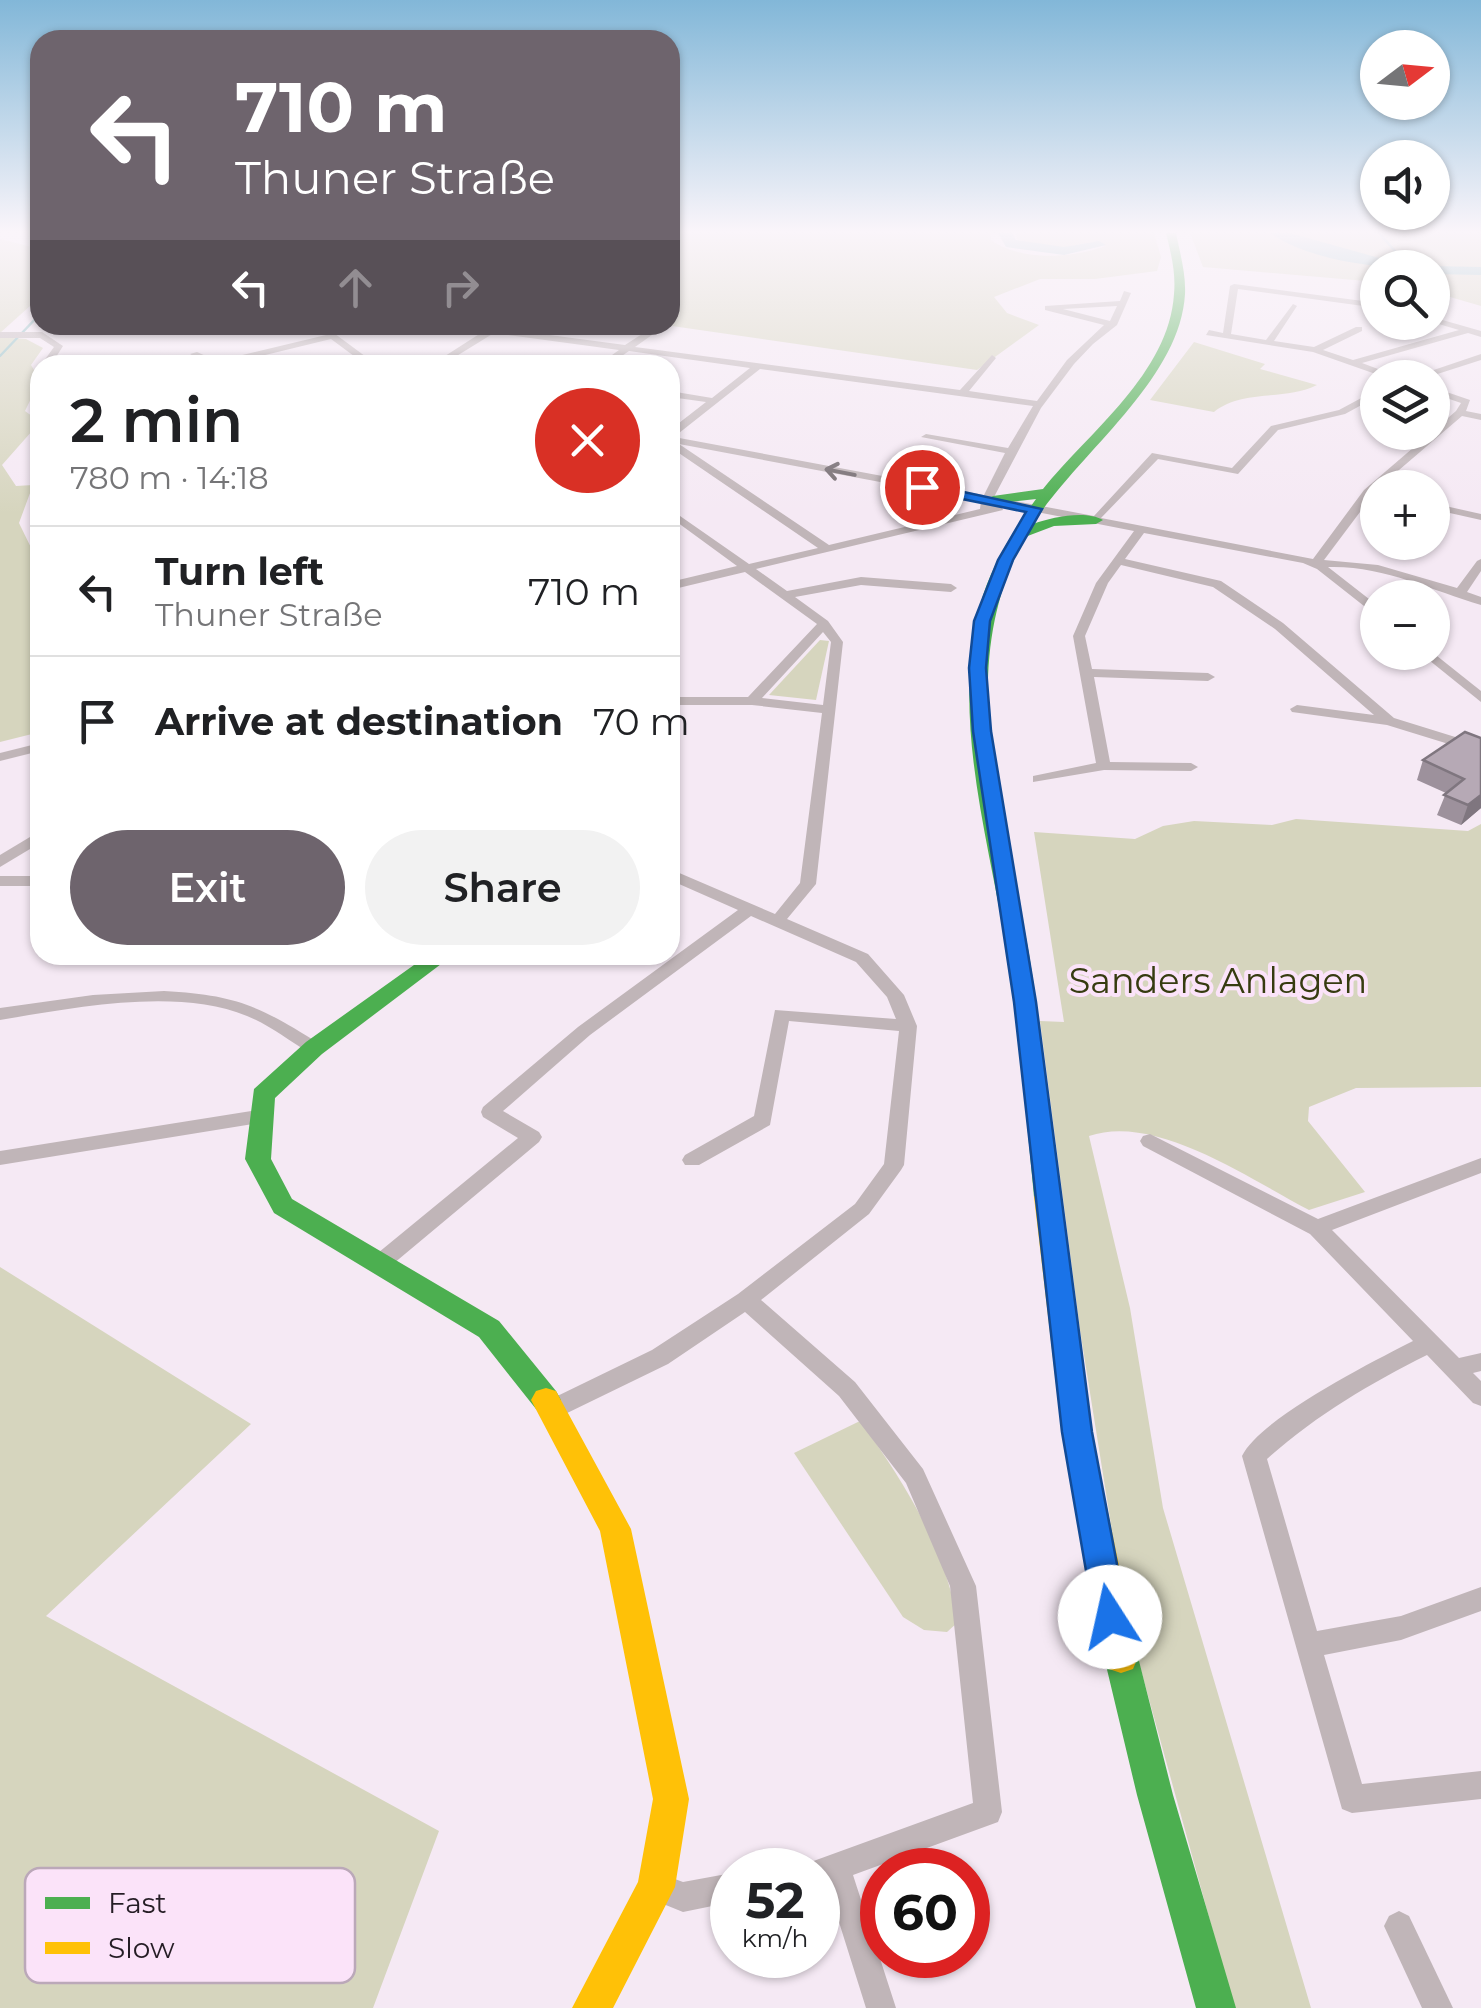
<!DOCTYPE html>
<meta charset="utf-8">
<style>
:root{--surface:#fff;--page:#f2f2f2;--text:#202124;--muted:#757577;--line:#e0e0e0;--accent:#6e646d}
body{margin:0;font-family:Montserrat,sans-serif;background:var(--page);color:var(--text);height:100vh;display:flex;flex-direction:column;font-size:38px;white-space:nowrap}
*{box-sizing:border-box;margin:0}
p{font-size:32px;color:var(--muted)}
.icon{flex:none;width:55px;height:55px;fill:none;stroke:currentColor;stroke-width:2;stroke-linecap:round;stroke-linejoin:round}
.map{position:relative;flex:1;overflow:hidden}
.sheet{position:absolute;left:30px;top:355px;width:650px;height:610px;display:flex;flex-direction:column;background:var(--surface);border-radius:30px;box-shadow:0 2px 8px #0004}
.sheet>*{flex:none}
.guide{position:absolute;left:30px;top:30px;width:650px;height:305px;border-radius:30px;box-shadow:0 2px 8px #0004;background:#6e646d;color:#fff;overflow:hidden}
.needle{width:65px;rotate:74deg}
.fabs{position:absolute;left:1360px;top:30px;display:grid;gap:20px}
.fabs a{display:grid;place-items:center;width:90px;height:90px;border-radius:50%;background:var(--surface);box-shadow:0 2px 8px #0004;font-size:50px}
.speed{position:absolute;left:710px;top:1848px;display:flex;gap:20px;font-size:50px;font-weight:700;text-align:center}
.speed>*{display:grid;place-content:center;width:130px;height:130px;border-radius:50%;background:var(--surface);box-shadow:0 2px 8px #0004;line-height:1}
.speed small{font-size:25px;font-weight:400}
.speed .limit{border:15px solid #d22;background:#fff;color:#111}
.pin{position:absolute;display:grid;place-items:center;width:85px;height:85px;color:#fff;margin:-42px;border:5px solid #fff;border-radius:50%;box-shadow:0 2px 10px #0007}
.me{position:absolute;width:110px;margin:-55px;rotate:350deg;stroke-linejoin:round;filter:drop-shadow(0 0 8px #0008)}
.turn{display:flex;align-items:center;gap:35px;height:210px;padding:0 40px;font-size:45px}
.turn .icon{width:130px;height:130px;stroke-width:2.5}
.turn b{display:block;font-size:70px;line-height:85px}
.lanes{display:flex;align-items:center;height:95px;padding:0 40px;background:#0003;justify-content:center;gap:50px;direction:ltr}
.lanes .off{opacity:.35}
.round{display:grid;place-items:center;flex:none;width:105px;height:105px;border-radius:52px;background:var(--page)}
.headline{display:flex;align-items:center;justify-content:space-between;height:170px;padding:0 40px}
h1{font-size:60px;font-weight:600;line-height:75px}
.button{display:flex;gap:20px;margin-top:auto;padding:20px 40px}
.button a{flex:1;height:115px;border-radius:60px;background:var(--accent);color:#fff;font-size:40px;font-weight:600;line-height:115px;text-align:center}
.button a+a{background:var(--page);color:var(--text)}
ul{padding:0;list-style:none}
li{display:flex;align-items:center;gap:30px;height:130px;padding:0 40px;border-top:2px solid var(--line)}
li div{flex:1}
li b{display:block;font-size:38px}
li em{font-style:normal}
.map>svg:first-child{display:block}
</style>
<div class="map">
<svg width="1481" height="2008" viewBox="0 0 1481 2008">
<rect width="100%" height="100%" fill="#f5e9f4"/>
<g fill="#d6d5be">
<path d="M670 233H990L991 240C1022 262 1072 258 1106 246 1091 238 1075 247 1058 248 1043 248 1030 244 1017 239L1016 233H1154L1161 257 1157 271 1095 279H1040L994 297 1007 313 1039 325 977 370 665 325H670Z"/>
<path d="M1190 233H1481V306L1433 292 1432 268H1378L1377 282 1203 267Z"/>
<path d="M0 239 40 249V297L0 333Z"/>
<path d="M0 337 26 339 43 348 31 365 40 380 25 411 40 422 2 465 16 486 33 485 19 523 40 566V732L0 742Z"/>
<path d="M1194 342 1265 364 1260 369 1317 385C1285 401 1243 389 1214 412L1150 400Z"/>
<path d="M820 640 829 641 816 700 769 695Z"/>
<path d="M1296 819 1468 831 1481 824V1087L1356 1088 1309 1107 1308 1121 1365 1192 1309 1210C1249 1179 1156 1113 1089 1136L1130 1308 1163 1508 1311 2008H1234L1125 1612 1080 1330 1040 1021 1064 1022 1034 832 1135 839 1163 826 1194 821 1272 825Z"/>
<path d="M0 1267 251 1424 46 1616 439 1831 373 2008H0Z"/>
<path d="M860 1421C905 1483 944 1546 958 1622L947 1632 924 1630 903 1617 794 1453Z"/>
</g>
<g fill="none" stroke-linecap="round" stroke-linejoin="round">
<g stroke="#8abcc0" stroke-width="2.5">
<path d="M1379 233 1410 268"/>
<path d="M0 356 40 314"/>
</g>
<g fill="#8abcc0" fill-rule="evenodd">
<path d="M998 233H1012L1016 240 1064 247 1099 241 1106 245 1064 255 1006 247Z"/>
<path d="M1270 233H1290L1415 268C1371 268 1307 259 1270 233Z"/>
<path d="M1432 266 1481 267V275L1432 274V268H1426Z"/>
</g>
<g fill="#c0b5b8" fill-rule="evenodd">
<path d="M1234 284 1378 303V308L1238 289 1231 334 1266 340 1293 304 1297 306 1274 341 1314 347 1356 327H1362V331L1323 350 1353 360 1459 330 1432 322V317L1481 331V337L1468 333 1362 363 1402 378H1387L1313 352 1206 335 1209 330 1223 333 1230 286Z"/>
<path d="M1124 291 1131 293 1117 325 1093 344 1074 364 1041 408 994 497 1094 516 1152 453 1232 468 1271 426 1339 410 1378 389V396L1345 414 1278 430 1238 474 1158 459 1101 518 1313 559 1364 490 1456 411 1461 403 1432 393V387L1470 400 1466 411 1481 414V420L1462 416 1378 488 1324 560 1378 565 1457 588 1477 561 1481 559V571L1467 592 1481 597V605C1431 590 1382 565 1328 567L1378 606V617L1317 569 1303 563 1144 533 1125 559 1221 581 1283 623 1394 718 1481 745V754L1387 725 1292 712 1290 709 1297 705 1374 715 1275 629 1213 587 1121 565 1108 583 1085 636 1092 669 1208 673 1215 677 1208 681 1094 677 1110 762 1191 763 1198 767 1191 771 1104 770 1033 782V776L1096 763 1073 636 1096 583 1134 531 1001 505 1003 510 756 569 787 591 861 577 951 584 957 588 951 592 861 585 795 597 828 621 843 642 816 884 787 919 868 954 904 995 917 1026 904 1165 901 1170 869 1214 761 1300 855 1382 923 1469 976 1586 1002 1812 998 1822 853 1875 896 2008H866L827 1884 818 1887V1870H805L808 1863 973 1803 950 1586 906 1483 839 1396 745 1312 668 1364 561 1416 553 1419 545 1416 542 1409 545 1402 652 1350 738 1294 855 1204 884 1164 899 1031 789 1021 770 1125 699 1165H685L682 1160 685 1155 754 1116 775 1010 896 1019 887 997 856 962 751 916 590 1035 503 1111 539 1132 542 1137 539 1142 387 1269 380 1271 373 1269 370 1263 373 1257 518 1138 483 1117 481 1112 483 1107 578 1027 738 910 670 880V869L775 914 800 883 822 713 752 705H670V697H748L817 624 745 572 670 590V582L737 566 670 517V509L749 564 818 548 670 447V430L706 402 670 397V391L712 398 750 368 629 351 609 365H598L619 350 494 333 442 365H431L484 331 451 325H474L625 345 656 325 659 330 635 347 960 390 992 355 996 358 969 391 1037 401 1067 360 1104 325 1045 310V306L1120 301ZM1117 306 1110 321 1063 309ZM760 369 1033 406 1008 448 926 434 921 437 1005 453 984 495 674 437ZM679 444 981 501 980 509 829 545ZM823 632 831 642 823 705 762 698Z"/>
<path d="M314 325H323L377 365H366L331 339 224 365H208L190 354 197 352 217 361 326 335Z"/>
<path d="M0 332H42L63 346 51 365H41L54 347 40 338H0Z"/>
<path d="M1481 354V360L1425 378H1410Z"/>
<path d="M1432 503 1481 514V520L1432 509Z"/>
<path d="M1419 652H1432L1481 691V702Z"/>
<path d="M40 743V751L0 761V753Z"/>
<path d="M40 831V843L0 867V855Z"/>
<rect x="0" y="876" width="40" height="10"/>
<path d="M164 991C237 995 259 1006 320 1044L323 1048 314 1054 308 1052C288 1040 269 1025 247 1016 176 987 74 1008 0 1020V1008L93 995Z"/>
<path d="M258 1110 265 1112 267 1117 265 1122 0 1165V1151Z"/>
<path d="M1150 1134 1318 1219 1481 1158V1173L1332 1230 1459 1358 1481 1353V1371L1473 1373 1481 1381V1406L1473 1403 1427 1355C1369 1384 1315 1416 1267 1459L1317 1631 1401 1616 1481 1587V1611L1401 1640 1324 1655 1362 1784 1481 1771V1799L1352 1813 1342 1809 1242 1456C1260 1418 1374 1361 1413 1341L1310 1234 1143 1146 1140 1141 1143 1136Z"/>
<path d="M656 1872 683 1882 732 1873V1902L683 1912 646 1897 641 1887 646 1877Z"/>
<path d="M1399 1911 1409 1916 1453 2008H1422L1384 1926 1389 1916Z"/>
</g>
<g fill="#4caf50" fill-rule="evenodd">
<path d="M1166 233H1176C1180 253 1186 274 1185 294 1180 381 1077 454 1033 524 1052 517 1086 510 1103 520L1096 524 1054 526 1025 537C952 671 1005 814 1029 954 1042 1035 1051 1116 1060 1197L1056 1204 1047 1207 1038 1204 1034 1197C1026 1113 1019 1029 1006 946 988 836 951 717 980 606 990 567 1013 531 1036 499L993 504 986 500 993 496 1043 489C1089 432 1169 373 1174 294 1176 273 1171 253 1166 233Z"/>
<path d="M428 955H453L322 1054 275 1098 271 1159 292 1199 499 1321 556 1391 561 1400 556 1409 546 1412 536 1409 479 1337 274 1213 245 1159 254 1089 306 1042Z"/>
<path d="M1121 1641 1133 1645 1138 1657 1173 1795 1236 2008H1196L1137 1795 1104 1657 1109 1645Z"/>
</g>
<g fill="#ffc107" fill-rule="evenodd">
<path d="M1047 1187 1056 1190 1060 1197 1092 1435 1138 1657 1133 1669 1121 1673 1109 1669 1104 1657 1062 1435 1034 1197 1038 1190Z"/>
<path d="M546 1388 556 1391 631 1529 689 1799 675 1887 613 2008H572L638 1882 653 1799 600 1531 531 1400 536 1391Z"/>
</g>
</g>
<path fill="#9d919c" d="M1481 738V808L1461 825 1437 815 1446 793 1417 780 1423 760Z"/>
<path fill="#7f767f" d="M1481 795V808L1461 825 1468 805Z"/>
<path fill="#b6a9b5" stroke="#7f767f" stroke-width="2.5" d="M1465 732 1481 738V795L1468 805 1444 795 1464 779 1423 760Z"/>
<defs><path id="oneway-shaft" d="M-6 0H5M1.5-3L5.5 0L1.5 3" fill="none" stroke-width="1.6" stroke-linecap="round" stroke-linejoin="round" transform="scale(2.5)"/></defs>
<use stroke="#72696e" href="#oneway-shaft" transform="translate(840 472) rotate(-169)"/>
<linearGradient id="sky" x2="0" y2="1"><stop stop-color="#82b7d8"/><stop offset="0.45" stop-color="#faf5fa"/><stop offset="1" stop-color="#faf5fa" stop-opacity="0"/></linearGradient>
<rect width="1481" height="514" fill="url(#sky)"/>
<path fill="#1a73e8" stroke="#114b97" stroke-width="2.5" d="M922 483 1042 509 1013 560 990 621 986 668 991 731 1036 1002 1092 1432 1127 1617 1122 1629 1110 1633 1099 1629 1094 1617 1062 1432 1014 1002 973 731 969 668 974 621 998 560 1026 512 918 490Z"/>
<g text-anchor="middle" stroke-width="8" stroke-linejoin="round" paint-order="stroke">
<g font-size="35" fill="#363b10" stroke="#fbe3f9">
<text x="1218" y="993">Sanders Anlagen</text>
</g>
</g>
<rect x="25" y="1868" width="330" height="115" rx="15" fill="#fbe3f9" stroke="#bba8b9" stroke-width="2.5"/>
<rect x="45" y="1897" width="45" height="12" fill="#4caf50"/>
<rect x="45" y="1942" width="45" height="12" fill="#ffc107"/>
<g font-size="28" fill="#251d25">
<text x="108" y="1913">Fast</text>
<text x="108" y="1958">Slow</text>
</g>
</svg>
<div class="fabs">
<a><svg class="needle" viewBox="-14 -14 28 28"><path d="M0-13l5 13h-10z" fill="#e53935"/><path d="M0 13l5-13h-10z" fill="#757577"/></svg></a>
<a><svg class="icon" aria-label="sound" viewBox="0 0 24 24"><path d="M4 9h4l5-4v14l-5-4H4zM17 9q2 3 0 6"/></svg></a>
<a><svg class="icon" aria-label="search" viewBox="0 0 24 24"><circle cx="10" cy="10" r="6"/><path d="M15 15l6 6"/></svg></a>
<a><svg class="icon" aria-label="layers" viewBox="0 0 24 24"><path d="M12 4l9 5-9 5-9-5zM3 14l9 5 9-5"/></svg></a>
<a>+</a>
<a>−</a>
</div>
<div class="speed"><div>52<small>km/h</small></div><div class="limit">60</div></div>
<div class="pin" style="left:922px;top:487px;background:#d93025"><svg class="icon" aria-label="arrive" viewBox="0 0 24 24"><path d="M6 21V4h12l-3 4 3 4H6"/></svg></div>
<svg class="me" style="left:1110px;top:1617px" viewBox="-20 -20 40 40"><circle r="19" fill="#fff"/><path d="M0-13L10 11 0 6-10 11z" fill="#1a73e8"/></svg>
<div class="guide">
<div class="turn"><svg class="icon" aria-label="left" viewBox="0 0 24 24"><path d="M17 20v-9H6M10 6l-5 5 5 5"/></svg><div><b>710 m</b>Thuner Straße</div></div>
<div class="lanes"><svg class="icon" aria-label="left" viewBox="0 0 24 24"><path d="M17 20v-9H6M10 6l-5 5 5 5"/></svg><svg class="icon off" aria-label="ahead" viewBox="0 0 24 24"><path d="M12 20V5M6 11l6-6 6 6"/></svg><svg class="icon off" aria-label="right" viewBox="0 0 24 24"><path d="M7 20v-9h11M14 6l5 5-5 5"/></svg></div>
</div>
<section class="sheet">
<div class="headline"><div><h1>2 min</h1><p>780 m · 14:18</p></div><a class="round" style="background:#d93025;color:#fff"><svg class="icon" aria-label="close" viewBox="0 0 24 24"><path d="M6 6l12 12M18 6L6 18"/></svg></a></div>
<ul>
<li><svg class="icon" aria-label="left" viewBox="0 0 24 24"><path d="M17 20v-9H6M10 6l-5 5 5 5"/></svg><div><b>Turn left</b><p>Thuner Straße</p></div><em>710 m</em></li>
<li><svg class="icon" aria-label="arrive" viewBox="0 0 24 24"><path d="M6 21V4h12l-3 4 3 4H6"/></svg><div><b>Arrive at destination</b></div><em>70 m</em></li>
</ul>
<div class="button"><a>Exit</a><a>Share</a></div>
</section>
</div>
